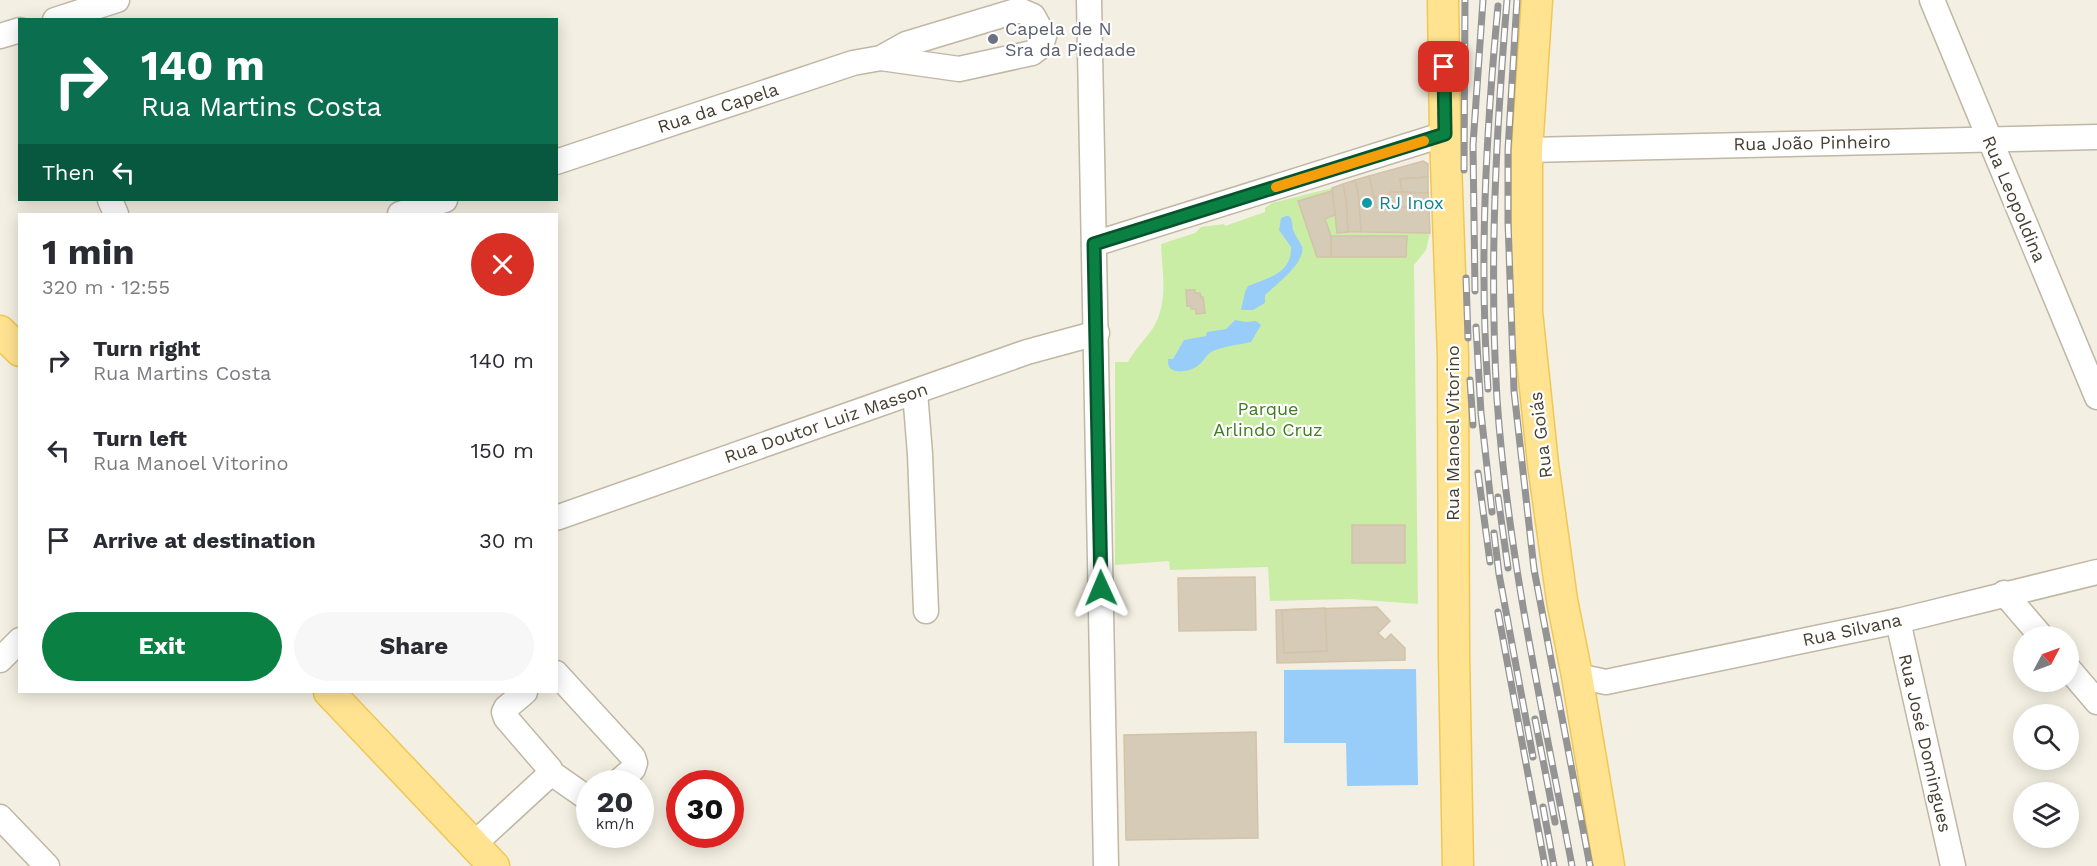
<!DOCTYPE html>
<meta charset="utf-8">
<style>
:root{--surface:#fff;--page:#f7f7f7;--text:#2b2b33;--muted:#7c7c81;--accent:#0b8043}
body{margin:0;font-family:"Work Sans",sans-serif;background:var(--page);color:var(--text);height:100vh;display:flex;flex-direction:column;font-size:22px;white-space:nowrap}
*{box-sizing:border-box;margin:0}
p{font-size:20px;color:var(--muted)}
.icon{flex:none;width:33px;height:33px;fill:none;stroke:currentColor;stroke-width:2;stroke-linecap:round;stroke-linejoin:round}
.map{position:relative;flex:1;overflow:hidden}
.panel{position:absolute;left:18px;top:213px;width:540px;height:480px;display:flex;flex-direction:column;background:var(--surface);border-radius:0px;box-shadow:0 3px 15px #0003}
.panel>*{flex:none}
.hud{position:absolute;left:18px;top:18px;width:540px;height:183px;border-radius:0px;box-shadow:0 3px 15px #0003;background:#0b6e4f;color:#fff;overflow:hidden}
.needle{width:39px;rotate:49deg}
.buttons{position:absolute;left:2013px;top:626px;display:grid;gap:12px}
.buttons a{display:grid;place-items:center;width:66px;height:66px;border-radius:50%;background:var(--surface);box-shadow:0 3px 15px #0003;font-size:30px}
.speed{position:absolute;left:576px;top:770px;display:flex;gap:12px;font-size:30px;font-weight:700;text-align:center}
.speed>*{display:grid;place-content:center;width:78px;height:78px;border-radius:50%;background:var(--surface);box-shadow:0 3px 15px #0003;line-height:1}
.speed small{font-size:15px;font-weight:400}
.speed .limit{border:9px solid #d22;background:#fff;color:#111}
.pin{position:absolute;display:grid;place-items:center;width:51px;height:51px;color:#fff;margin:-26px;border-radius:12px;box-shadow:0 3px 9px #0006}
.me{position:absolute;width:66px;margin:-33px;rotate:359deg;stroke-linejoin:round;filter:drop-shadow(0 0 4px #0008)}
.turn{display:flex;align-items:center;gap:21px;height:126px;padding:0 24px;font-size:27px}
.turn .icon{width:78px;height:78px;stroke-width:2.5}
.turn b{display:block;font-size:42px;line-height:51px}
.then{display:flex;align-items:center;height:57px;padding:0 24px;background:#0003;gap:12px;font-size:22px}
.round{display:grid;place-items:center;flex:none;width:63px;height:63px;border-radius:32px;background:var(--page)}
.summary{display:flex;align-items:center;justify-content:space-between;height:102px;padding:0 24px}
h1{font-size:36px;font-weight:700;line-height:45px}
.button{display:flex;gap:12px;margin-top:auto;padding:12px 24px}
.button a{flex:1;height:69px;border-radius:36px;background:var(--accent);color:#fff;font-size:24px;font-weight:700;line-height:69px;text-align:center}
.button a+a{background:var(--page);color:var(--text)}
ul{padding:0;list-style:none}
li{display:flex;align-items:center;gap:18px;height:90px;padding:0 24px}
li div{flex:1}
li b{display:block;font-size:22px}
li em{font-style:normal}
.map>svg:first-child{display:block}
</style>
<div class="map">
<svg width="2097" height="866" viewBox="0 0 2097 866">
<rect width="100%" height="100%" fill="#f3efe2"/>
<path fill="#caeda6" d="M1332 188 1337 233H1430L1426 250 1414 265 1418 604 1351 599 1270 601 1268 567 1170 570 1169 561 1115 565V362H1128C1135 349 1145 340 1153 328 1169 302 1162 273 1161 244L1195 233 1201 227 1224 224 1225 226 1265 212V208L1272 203Z"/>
<g fill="#97cdf8">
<path d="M1286 216H1289C1293 221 1292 224 1293 230 1295 236 1300 241 1302 247 1306 262 1275 286 1265 295V303L1253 310H1241L1245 292 1248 286C1267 278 1292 274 1291 247L1279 230 1281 218Z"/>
<path d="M1235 320 1246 322 1256 321 1261 325 1251 342C1239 345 1224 346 1213 351 1206 354 1203 363 1196 367 1186 373 1166 375 1168 359H1173L1184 340 1206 336 1207 332 1226 329Z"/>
<path d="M1416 669 1418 785 1347 786 1346 743H1284V670Z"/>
</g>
<g fill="#d6cbb7" stroke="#d2c3a9" stroke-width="1.5">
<path d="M1423 161 1428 164V177L1400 179 1402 192H1391L1388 195 1374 198 1369 176Z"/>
<path d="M1369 176 1376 207H1429L1430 233 1361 232 1358 193 1355 180Z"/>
<path d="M1428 177V193L1402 192 1400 179Z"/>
<path d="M1355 180 1358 193 1361 232H1348L1346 201 1343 184Z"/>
<path d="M1343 184 1346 201 1348 232 1337 233 1332 188Z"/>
<path d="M1332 191 1335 215 1325 219 1331 236V257H1317L1298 201Z"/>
<path d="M1391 192 1428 193 1429 207H1376L1374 198 1388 195Z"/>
<path d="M1331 236H1407L1406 257H1331Z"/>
<path d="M1186 290H1195V293H1200L1201 297H1203L1205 313 1196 314V309H1191V306H1187Z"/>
<rect x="1352" y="525" width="53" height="38"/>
<path d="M1255 577 1256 630 1179 631 1178 578Z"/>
<path d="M1377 607 1390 621 1378 633 1385 640 1391 634 1405 648V660L1277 663 1276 610Z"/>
<path d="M1325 608 1327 651 1284 653 1282 610Z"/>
<path d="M1256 732 1258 838 1126 840 1124 735Z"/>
</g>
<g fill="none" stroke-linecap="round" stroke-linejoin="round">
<defs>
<g id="minor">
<path d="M1089 0 1106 866"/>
<path d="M1932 0 2097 397"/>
<path d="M55 20 117 0"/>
<path d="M0 36 20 30"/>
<path d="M1527 150 2097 137"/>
<path d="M556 162 853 63 881 58 959 69 1032 53 1041 46 1044 36 1033 16 1019 10 906 44 881 58"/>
<path d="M110 200 116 214"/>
<path d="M400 214 445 200"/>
<path d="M1094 244 1445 134"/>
<path d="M915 392 920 454 926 611"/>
<path d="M556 518 1027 352 1097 333"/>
<path d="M2004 593 2041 636"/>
<path d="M1898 621 1953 866"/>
<path d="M0 660 20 640"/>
<path d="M2068 668 2097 702"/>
<path d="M556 673 633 757 635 763 633 769 617 783"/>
<path d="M1577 676 1606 682 1898 621 2097 572"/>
<path d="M525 692 506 708 504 712 506 718 550 769V772L590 800"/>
<path d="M0 817 47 866"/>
<path d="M473 845 548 776 550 772"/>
</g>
<g id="major">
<path d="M1443 0 1445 134 1453 357 1454 656 1458 866"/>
<path d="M1537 0 1527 150V312L1543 464 1562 600 1577 676 1609 866"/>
<path d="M0 331 20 351"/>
<path d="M329 692 494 866"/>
</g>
</defs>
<use href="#minor" stroke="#c0b7a4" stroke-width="27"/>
<use href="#major" stroke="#f1c753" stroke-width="33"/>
<use href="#minor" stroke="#fff" stroke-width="24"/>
<use href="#major" stroke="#ffe390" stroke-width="30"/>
<defs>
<g id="rail">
<path d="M1507 0C1496 134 1489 265 1497 399 1508 557 1543 712 1572 866"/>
<path d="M1517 0 1508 150V222L1514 391 1534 569 1590 866"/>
<path d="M1464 170 1465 0"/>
<path d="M1466 278 1468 338"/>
<path d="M1475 291 1473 145 1483 0"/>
<path d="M1476 327 1481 413 1492 512"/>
<path d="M1470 380 1473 425"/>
<path d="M1488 389C1479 261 1486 134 1498 6"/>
<path d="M1478 473 1490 562"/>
<path d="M1498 497 1508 568"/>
<path d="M1494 533 1499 574 1533 757"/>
<path d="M1498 612 1545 866"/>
<path d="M1535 719 1555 822"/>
<path d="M1543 807 1554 866"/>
</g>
</defs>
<use href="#rail" stroke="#949494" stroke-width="7"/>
<use href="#rail" stroke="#fff" stroke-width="4.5" stroke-dasharray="14" stroke-linecap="butt"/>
</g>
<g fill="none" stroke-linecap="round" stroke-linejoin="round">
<defs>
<path id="route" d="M1101 588 1094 244 1445 134 1444 67"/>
</defs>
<use href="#route" stroke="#07532c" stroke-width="15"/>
<use href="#route" stroke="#0b8043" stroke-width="10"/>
<path stroke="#f59e0b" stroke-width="10" d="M1276 187 1424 141"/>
</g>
<circle fill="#6b7280" stroke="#fff" stroke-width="2" cx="993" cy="39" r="6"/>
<circle fill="#0f9aa8" stroke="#fff" stroke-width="2" cx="1367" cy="203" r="6"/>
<g text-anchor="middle" stroke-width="4.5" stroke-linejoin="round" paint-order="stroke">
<g font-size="18" fill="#5b616d" stroke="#fff" text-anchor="start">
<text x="1005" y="35">Capela de N<tspan x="1005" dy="21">Sra da Piedade</tspan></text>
</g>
<g font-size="18" fill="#463f32" stroke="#fff">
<text transform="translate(718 108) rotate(-18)" y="6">Rua da Capela</text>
<text transform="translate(1812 143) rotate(-1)" y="6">Rua João Pinheiro</text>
<text transform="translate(2014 199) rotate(67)" y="6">Rua Leopoldina</text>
<text transform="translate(826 423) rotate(-19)" y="6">Rua Doutor Luiz Masson</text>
<text transform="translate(1453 433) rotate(-90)" y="6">Rua Manoel Vitorino</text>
<text transform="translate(1541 435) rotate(-97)" y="6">Rua Goiás</text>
<text transform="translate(1852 630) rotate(-12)" y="6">Rua Silvana</text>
<text transform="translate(1925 743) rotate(77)" y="6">Rua José Domingues</text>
</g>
<g font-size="18" fill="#0d838f" stroke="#fff" text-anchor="start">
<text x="1379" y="209">RJ Inox</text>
</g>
<g font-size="18" fill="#407d20" stroke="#fff">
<text x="1268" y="415">Parque<tspan x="1268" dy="21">Arlindo Cruz</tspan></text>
</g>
</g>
</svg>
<div class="buttons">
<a><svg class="needle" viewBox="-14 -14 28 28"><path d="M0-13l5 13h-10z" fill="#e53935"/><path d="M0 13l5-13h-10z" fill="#7c7c81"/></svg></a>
<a><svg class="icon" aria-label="search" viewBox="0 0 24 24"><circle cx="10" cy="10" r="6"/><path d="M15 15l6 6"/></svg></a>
<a><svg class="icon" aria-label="layers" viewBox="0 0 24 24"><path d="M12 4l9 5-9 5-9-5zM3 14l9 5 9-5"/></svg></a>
</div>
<div class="speed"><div>20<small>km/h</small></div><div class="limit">30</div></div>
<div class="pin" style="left:1444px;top:67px;background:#d93025"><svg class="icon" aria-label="arrive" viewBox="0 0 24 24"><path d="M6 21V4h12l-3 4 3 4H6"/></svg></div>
<svg class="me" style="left:1101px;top:588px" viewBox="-20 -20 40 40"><path d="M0-17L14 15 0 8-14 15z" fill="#0b8043" stroke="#fff" stroke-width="4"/></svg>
<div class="hud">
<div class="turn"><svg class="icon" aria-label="right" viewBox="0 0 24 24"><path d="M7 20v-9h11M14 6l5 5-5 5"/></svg><div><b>140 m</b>Rua Martins Costa</div></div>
<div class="then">Then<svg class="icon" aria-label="left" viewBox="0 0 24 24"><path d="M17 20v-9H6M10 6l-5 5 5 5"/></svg></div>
</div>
<section class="panel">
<div class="summary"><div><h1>1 min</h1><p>320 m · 12:55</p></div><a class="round" style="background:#d93025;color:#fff"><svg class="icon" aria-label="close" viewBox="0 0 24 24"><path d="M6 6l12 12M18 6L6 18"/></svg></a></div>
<ul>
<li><svg class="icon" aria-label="right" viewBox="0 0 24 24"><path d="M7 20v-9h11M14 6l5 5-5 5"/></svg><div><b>Turn right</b><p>Rua Martins Costa</p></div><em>140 m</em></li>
<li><svg class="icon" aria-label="left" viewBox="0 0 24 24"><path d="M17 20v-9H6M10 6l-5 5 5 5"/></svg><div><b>Turn left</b><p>Rua Manoel Vitorino</p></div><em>150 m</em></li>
<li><svg class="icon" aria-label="arrive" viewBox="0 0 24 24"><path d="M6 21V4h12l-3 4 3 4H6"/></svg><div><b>Arrive at destination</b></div><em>30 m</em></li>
</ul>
<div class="button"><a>Exit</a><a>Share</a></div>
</section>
</div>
